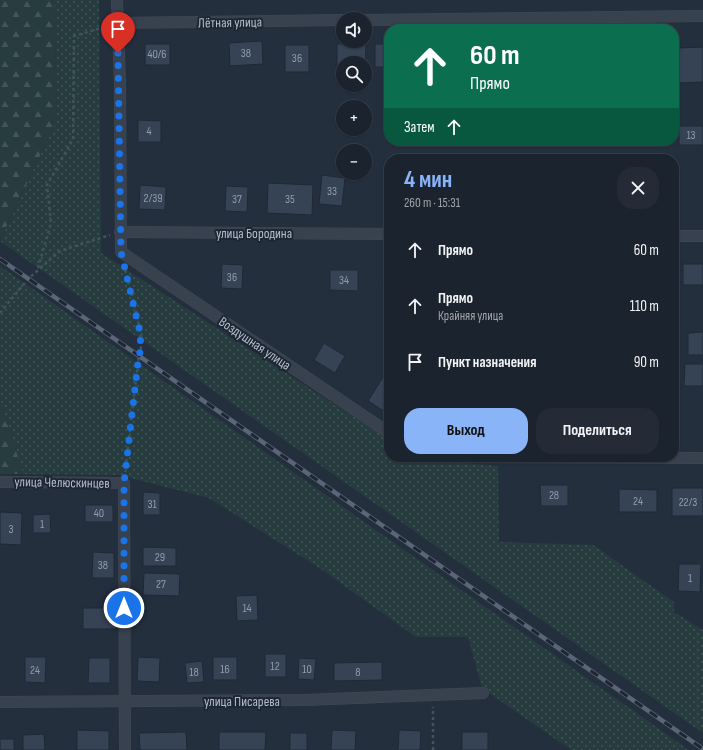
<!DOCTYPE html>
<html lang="ru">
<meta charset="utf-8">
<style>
:root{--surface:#1b232e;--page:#242b36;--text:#f1f3f6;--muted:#a0a4aa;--line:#39404a;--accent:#8ab4f8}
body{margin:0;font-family:"Sofia Sans Condensed",sans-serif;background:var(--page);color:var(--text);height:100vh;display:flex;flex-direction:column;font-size:15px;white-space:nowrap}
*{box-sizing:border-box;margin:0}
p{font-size:13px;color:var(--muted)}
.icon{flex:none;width:22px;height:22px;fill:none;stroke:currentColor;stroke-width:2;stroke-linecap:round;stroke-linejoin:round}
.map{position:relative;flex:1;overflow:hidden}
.drawer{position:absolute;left:384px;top:154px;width:295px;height:308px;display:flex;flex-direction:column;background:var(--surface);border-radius:16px;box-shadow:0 1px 3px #0004,0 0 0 1px var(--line)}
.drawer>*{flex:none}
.top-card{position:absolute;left:384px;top:24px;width:295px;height:122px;border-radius:16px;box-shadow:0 1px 3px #0004,0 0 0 1px var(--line);background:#0b6e4f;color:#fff;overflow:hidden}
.fabs{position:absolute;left:336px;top:12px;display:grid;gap:8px}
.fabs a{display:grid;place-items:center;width:36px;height:36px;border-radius:50%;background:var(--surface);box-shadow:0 1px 3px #0004,0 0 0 1px var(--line);font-size:20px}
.pin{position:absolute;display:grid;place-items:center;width:34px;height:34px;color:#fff;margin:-41px -17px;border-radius:50% 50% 50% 0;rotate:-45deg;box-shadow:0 0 4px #0007}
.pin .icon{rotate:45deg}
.me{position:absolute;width:44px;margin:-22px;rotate:0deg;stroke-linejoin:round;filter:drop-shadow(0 0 3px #0008)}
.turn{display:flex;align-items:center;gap:14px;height:84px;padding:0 20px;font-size:18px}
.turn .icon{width:52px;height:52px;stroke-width:2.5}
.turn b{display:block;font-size:28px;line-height:34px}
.then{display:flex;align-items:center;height:38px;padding:0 20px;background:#0003;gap:8px;font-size:15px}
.round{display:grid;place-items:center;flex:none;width:42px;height:42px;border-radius:16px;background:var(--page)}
.summary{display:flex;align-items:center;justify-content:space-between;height:68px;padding:0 20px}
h1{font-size:24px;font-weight:700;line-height:30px;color:var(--accent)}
.primary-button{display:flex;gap:8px;margin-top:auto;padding:8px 20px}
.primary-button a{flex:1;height:46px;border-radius:16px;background:var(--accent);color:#111;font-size:16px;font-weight:700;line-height:46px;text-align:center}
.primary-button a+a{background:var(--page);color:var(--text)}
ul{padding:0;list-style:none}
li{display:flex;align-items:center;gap:12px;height:56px;padding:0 20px}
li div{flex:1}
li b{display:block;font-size:15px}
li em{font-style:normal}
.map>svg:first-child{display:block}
</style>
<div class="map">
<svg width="703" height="750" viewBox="0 0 703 750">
<defs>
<pattern id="grass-dots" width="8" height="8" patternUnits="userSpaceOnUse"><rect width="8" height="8" fill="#263c3f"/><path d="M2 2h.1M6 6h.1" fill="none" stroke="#435659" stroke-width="1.8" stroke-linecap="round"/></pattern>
<pattern id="forest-firs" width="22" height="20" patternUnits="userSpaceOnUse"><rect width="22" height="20" fill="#263c3f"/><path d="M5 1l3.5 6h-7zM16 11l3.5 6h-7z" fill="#435659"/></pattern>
</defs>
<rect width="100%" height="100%" fill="#242f3e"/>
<g fill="url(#grass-dots)">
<path d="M54 0H99L101 253 389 440V457H415L418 459 498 466 499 542 593 545 674 602V612L703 630V733L0 241 57 120Z"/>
<path d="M0 266 689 750H571L482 688 468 637H416L321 569 209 498 119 475 23 474 0 398Z"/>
</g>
<g fill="url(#forest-firs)">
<path d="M0 0H54L57 120 0 240Z"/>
<path d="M0 398 23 474H0Z"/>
</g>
<g fill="#364354" stroke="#1f2835">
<path d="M262 41 263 64 230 66 229 43Z"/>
<rect x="145" y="44" width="25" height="21"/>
<path d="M337 44H366L365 74V63H343V73H337Z"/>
<rect x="375" y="44" width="14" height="23"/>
<rect x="285" y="45" width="24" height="27"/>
<path d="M703 47V82L679 83 678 48Z"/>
<path d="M138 120 161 121V142H138Z"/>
<rect x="679" y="126" width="24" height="19"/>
<path d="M322 175 345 178 342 206 319 204Z"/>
<path d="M384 182 389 183V213H384Z"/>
<path d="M268 183 313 185 312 215 267 213Z"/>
<path d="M140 185 166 187 165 210 139 209Z"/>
<path d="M226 186 248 187 247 212 225 211Z"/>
<path d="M222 264 243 265 242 289 221 288Z"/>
<path d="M384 264H389V286H383Z"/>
<rect x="683" y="264" width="20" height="21"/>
<path d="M330 270H358V291L330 290Z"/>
<path d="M703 332V355H688V333Z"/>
<path d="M324 343 345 356 335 373 314 360Z"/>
<path d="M685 364H703V386H684Z"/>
<path d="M383 377 389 380V410L387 413 368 401Z"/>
<rect x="674" y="408" width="2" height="25"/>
<path d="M540 485H568V506H541Z"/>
<rect x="672" y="488" width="31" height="28"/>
<path d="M619 489 657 490V512H619Z"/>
<path d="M143 492 160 493V515H143Z"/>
<rect x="85" y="505" width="28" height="17"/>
<path d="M0 512 22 513 21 545 0 544Z"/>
<path d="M50 514 51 533H33V515Z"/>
<path d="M143 547 176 548V566H143Z"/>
<path d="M93 552 114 553V578H92Z"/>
<path d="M679 564H701L700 592 678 591Z"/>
<path d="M144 573 180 574 179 596 143 595Z"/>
<path d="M257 595 258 620 237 621 236 596Z"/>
<rect x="83" y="608" width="33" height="21"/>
<rect x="265" y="654" width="21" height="23"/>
<path d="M25 657H46L45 683 25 682Z"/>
<path d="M138 657 160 658 159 682 137 681Z"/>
<rect x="213" y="657" width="24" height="23"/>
<path d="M89 658H110V683H88Z"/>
<path d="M299 658 316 659 314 680 298 679Z"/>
<path d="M202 661 204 682 187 683 185 663Z"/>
<path d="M382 662V680L334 681V663Z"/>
<path d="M77 730 109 731V750H77Z"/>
<path d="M332 730 356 731 355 750H331Z"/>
<path d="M399 730 421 731 420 750H398Z"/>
<path d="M186 732 187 750H140L139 733Z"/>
<path d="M219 732H266L265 750H219Z"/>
<rect x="462" y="732" width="26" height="18"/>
<rect x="290" y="733" width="17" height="17"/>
<path d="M44 734 45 750H23V735Z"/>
<rect x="0" y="739" width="14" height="11"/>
</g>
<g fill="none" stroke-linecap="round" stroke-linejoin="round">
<defs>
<g id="minor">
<path d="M117 0 120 83 121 252 389 433"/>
<path d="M365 20 703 16"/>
<path d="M117 23 343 20"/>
<path d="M120 232 389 234"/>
<path d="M674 236H703"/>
<path d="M448 457 703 458"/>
<path d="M0 482 124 483 125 750"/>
<path d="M0 702 305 700 483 693"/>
</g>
</defs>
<use href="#minor" stroke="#414a57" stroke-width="12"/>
<g stroke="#3f5557" stroke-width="2.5" stroke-dasharray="3 3" stroke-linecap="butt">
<path d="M38 268 51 223 47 185 73 139 74 36 105 27"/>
<path d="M125 270C129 286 147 342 139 354L125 472"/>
<path d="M0 313 28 279 60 251 110 235"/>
<path d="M433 750V707"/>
</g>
<use href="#minor" stroke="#38414e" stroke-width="11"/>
<defs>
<path id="rail" d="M0 259 703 749"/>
</defs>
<use href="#rail" stroke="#5a6575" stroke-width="4.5"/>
<use href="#rail" stroke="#1d2633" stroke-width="3" stroke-dasharray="9" stroke-linecap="butt"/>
</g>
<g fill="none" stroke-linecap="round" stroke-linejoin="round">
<path stroke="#1a73e8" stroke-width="7" stroke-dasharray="0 12.6" d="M118 53 121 252 140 332 141 351 139 354 124 483V608"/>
</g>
<g text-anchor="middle" stroke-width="4" stroke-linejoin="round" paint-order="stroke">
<g font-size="12" fill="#929caa">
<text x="246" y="57">38</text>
<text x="157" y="58">40/6</text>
<text x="297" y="62">36</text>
<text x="149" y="135">4</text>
<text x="691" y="139">13</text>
<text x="332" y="195">33</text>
<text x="153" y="202">2/39</text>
<text x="237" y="203">37</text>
<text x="290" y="203">35</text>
<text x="232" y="281">36</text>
<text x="344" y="284">34</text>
<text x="554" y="499">28</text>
<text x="638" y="505">24</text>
<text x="688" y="506">22/3</text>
<text x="152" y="508">31</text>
<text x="99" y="517">40</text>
<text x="42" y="528">1</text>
<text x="11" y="533">3</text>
<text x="160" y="561">29</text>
<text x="103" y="569">38</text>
<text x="690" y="582">1</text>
<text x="161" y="588">27</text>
<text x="247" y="612">14</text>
<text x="275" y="670">12</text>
<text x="225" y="673">16</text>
<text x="307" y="673">10</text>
<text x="35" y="674">24</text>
<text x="194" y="676">18</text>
<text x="358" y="676">8</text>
</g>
<g font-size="14" fill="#b4bcc9" stroke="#1d2633">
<text transform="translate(230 22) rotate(-1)" y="5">Лётная улица</text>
<text x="254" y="238">улица Бородина</text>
<text transform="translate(255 343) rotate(34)" y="5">Воздушная улица</text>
<text transform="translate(62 482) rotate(1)" y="5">улица Челюскинцев</text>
<text x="242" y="706">улица Писарева</text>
</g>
</g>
</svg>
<div class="fabs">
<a><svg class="icon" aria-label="sound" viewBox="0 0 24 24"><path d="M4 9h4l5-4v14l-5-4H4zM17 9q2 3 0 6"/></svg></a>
<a><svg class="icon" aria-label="search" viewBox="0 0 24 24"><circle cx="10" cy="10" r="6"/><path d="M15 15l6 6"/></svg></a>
<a>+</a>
<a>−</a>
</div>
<div class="pin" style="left:118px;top:53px;background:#d93025"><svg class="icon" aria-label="arrive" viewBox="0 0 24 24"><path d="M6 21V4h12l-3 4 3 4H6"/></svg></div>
<svg class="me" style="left:124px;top:608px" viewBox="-20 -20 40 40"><circle r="17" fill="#1a73e8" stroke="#fff" stroke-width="3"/><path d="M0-11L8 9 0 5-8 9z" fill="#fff"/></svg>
<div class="top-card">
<div class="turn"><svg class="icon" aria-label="ahead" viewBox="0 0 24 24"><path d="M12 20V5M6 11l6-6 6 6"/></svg><div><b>60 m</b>Прямо</div></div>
<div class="then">Затем<svg class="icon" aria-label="ahead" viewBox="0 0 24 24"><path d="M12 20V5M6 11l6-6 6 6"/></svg></div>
</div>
<section class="drawer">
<div class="summary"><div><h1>4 мин</h1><p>260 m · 15:31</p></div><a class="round"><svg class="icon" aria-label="close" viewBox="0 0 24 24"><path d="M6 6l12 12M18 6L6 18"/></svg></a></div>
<ul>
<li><svg class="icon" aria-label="ahead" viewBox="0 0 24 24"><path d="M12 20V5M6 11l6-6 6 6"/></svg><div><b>Прямо</b></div><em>60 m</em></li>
<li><svg class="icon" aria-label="ahead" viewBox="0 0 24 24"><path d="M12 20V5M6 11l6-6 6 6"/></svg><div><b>Прямо</b><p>Крайняя улица</p></div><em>110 m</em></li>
<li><svg class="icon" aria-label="arrive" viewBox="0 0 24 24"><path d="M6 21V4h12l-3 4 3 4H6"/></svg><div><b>Пункт назначения</b></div><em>90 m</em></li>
</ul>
<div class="primary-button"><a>Выход</a><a>Поделиться</a></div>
</section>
</div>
